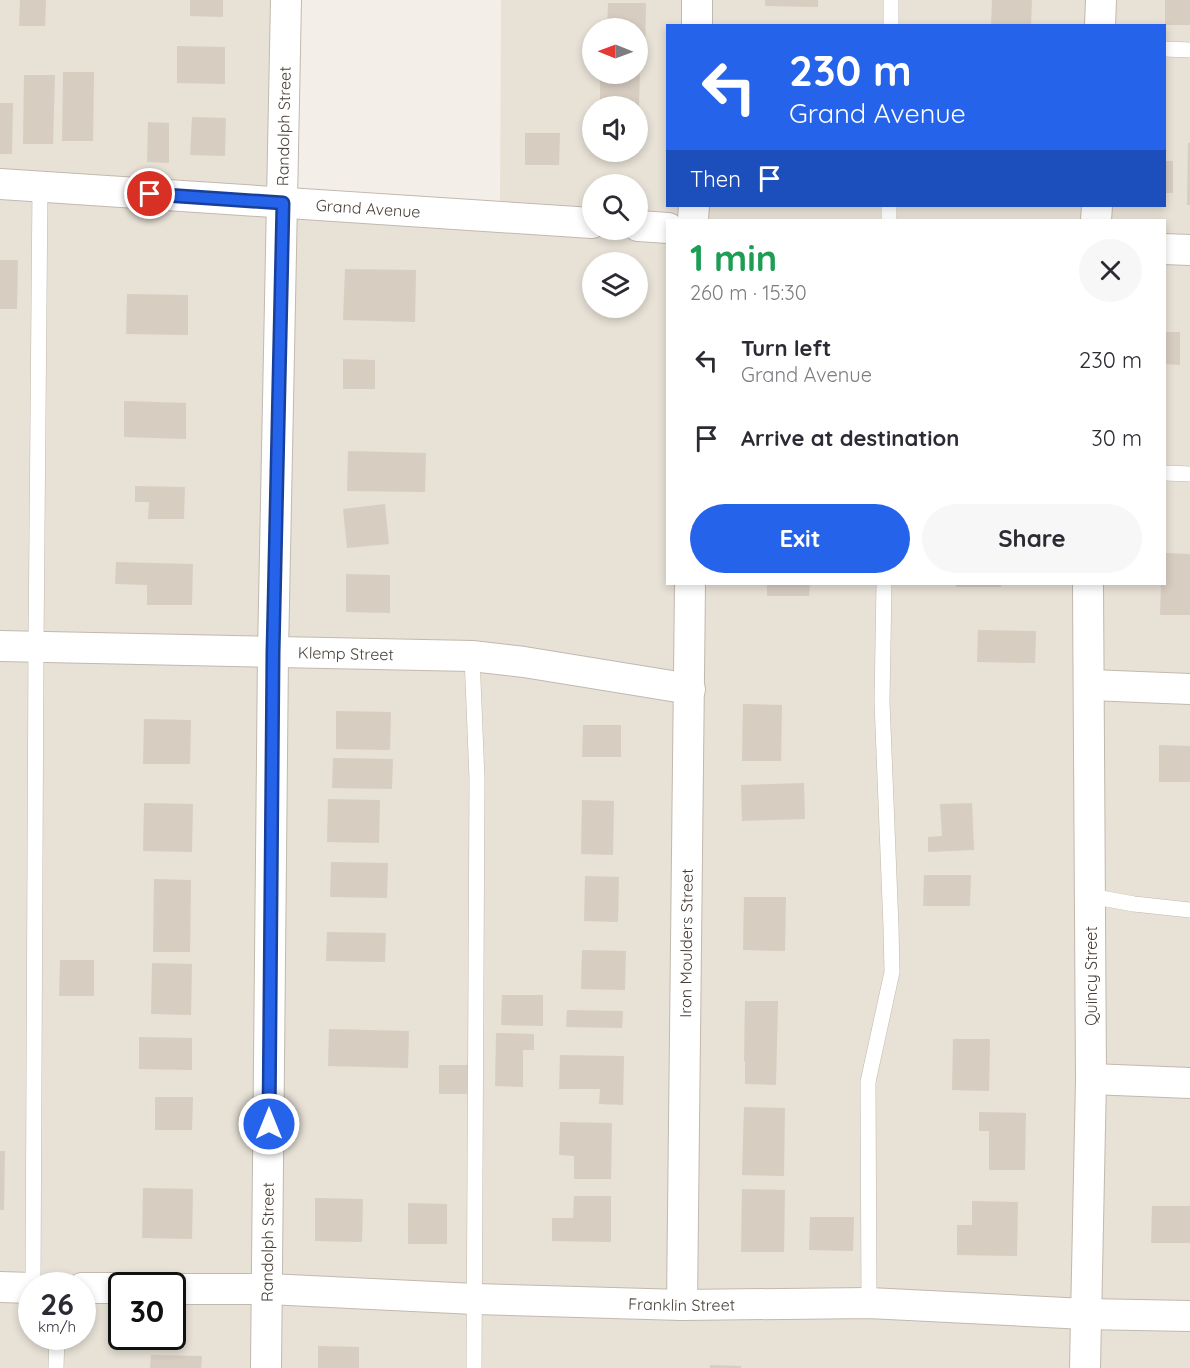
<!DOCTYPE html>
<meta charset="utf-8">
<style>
:root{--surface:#fff;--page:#f7f7f7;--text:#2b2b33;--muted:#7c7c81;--accent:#2563eb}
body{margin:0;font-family:Quicksand,sans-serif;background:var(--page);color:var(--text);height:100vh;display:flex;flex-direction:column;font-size:22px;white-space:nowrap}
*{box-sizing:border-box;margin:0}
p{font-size:20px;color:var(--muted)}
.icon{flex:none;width:33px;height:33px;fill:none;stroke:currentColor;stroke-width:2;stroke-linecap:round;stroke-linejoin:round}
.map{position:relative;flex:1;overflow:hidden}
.details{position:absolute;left:666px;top:219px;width:500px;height:366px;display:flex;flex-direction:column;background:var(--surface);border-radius:0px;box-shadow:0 3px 9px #0003}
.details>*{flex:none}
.banner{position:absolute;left:666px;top:24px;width:500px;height:183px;border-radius:0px;box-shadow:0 3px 9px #0003;background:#2563eb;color:#fff;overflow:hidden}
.needle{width:39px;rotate:271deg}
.buttons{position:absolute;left:582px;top:18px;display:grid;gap:12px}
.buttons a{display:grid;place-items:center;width:66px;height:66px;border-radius:50%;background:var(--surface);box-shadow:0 3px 9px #0003;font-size:30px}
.speed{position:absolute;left:18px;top:1272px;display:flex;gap:12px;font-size:30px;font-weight:700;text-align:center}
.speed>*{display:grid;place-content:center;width:78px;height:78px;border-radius:50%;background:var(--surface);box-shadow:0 3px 9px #0003;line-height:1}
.speed small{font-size:15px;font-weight:400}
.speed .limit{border:3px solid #111;border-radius:9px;background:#fff;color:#111}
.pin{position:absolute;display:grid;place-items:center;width:51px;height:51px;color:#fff;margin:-26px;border:3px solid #fff;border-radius:50%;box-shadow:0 2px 6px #0007}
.me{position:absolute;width:66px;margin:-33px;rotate:0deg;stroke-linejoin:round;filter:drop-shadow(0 0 4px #0008)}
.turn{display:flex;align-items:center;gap:21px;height:126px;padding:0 24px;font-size:27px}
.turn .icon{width:78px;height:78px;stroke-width:2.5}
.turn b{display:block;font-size:42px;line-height:51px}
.then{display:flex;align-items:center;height:57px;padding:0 24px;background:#0003;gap:12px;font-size:22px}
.round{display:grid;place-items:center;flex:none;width:63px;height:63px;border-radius:32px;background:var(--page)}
.head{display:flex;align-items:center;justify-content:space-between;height:102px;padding:0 24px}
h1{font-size:36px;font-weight:800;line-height:45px;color:#1e9e55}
.cta{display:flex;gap:12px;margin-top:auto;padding:12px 24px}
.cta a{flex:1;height:69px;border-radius:36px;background:var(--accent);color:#fff;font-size:24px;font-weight:800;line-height:69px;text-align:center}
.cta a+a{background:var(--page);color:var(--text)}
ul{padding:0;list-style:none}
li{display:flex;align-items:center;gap:18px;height:78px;padding:0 24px}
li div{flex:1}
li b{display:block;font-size:22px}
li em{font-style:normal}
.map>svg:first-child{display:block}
</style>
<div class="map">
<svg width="1190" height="1368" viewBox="0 0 1190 1368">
<rect width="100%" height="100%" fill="#f3efe8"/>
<path fill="#e7e1d6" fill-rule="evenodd" d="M0 0H286L283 203 500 217 501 0H1190V1368H0ZM668 26H1164V206H668ZM592 28H638V74H592ZM592 106H638V152H592ZM592 184H638V230H592ZM668 220H1164V584H668ZM592 262H638V308H592ZM32 1286H82V1336H32ZM122 1286H172V1336H122Z"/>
<g fill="#d8cdc1">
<path d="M20 0H46L45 26H19Z"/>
<path d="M190 0H223V17L190 16Z"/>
<path d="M765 0H818V7L765 6Z"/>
<path d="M992 0H1032L1031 26H991Z"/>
<rect x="1165" y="0" width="25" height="25"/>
<path d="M608 3H646L645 58H638V28H607Z"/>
<path d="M177 46 225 47V84L177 83Z"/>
<path d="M638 67H640L639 106H600V80H620V74H638Z"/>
<path d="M63 72H94L93 141H62Z"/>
<path d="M24 75H55L53 144H23Z"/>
<path d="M0 103H13L12 154H0Z"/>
<path d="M192 117 226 118 225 156 190 155Z"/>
<path d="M148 122 169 123V163L147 162Z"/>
<path d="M525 133H560L559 165H525Z"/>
<path d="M1188 143H1190V205H1187Z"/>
<rect x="1164" y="161" width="9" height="32"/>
<path d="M0 260H18L17 309H0Z"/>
<path d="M345 269 416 270 415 322 343 320Z"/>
<path d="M127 294 188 295V335L126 334Z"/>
<path d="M1164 332H1180V365L1164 364Z"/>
<path d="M343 359 375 360V389H343Z"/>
<path d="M124 401 186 403V439L124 437Z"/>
<path d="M348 451 426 453 425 492 347 491Z"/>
<path d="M135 486 185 487 184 519H148L149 502H135Z"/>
<path d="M385 504 389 544 347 548 343 509Z"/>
<path d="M1164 553 1190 554V615H1160L1161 584H1164Z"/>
<path d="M116 562 193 564 192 605H147V585L115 584Z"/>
<path d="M346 574 390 575V613L346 612Z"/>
<path d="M767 584H810L809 596H767Z"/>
<rect x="956" y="584" width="45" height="3"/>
<path d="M978 630 1036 631 1035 663 977 662Z"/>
<path d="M743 704 782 705 781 761H742Z"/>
<path d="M336 711 391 712 390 750 336 749Z"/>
<path d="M144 719 191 720 190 764H143Z"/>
<path d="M583 725H621V757H582Z"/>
<path d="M1159 745 1190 746V782H1159Z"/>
<path d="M333 758 393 759 392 789 332 788Z"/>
<path d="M804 783 805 819 742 821 741 785Z"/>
<path d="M328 799 380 800 379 843 327 842Z"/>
<path d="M582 800 614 801 613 855 581 854Z"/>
<path d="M144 803 193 804 192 852 143 851Z"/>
<path d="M972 803 974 850 928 852V837L942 836 940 804Z"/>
<path d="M331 862 388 863 387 898 330 897Z"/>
<path d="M924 875H971L970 906H923Z"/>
<path d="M585 876 619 877 618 922 584 921Z"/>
<path d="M154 879 191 880 190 952H153Z"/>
<path d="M744 897H786L785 951 743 950Z"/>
<path d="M327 932 386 933 385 962 326 961Z"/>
<path d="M582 950 626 951 625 990 581 989Z"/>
<path d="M60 960H94V996H59Z"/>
<path d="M152 963 192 964 191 1015 151 1014Z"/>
<path d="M502 995H543V1026L501 1025Z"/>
<path d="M745 1001H778L776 1085 745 1084V1061H744Z"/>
<path d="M567 1010 623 1011 622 1028 566 1027Z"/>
<path d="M329 1029 409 1031 408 1068 328 1066Z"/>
<path d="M496 1033 534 1034V1050H523V1087L495 1086Z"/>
<path d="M139 1037 192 1038V1070L139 1069Z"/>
<path d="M953 1039H990L989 1091 952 1090Z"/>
<path d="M560 1055 624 1056 623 1105 599 1104 600 1089H559Z"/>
<path d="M439 1065H468L467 1094H439Z"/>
<path d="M155 1097H193L192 1130H155Z"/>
<path d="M744 1107 785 1108 784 1176 742 1175Z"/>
<path d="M979 1112 1026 1113 1025 1170H989V1131H979Z"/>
<path d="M560 1122 612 1123 611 1179H574V1156L559 1155Z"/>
<path d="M0 1151H5L4 1210H0Z"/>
<path d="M143 1188 193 1189 192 1239 142 1238Z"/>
<path d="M742 1189 785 1190 784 1252H741Z"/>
<path d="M574 1196H611V1242L552 1241V1218H573Z"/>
<path d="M315 1198 363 1199 362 1242 315 1241Z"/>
<path d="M972 1201 1018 1202 1017 1256 957 1255V1225H972Z"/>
<path d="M408 1203 447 1204V1244H408Z"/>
<path d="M1152 1206H1190V1243H1151Z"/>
<path d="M810 1217H854L853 1251 809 1250Z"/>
<path d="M318 1346 359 1347V1368H318Z"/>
<path d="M151 1355 202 1356 201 1368H150Z"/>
<path d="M710 1365 741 1366V1368H710Z"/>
</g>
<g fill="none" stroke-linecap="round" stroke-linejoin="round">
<defs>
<g id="service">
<path d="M891 26V0"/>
<path d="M1164 49 1190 50"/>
<path d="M889 206V220"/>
<path d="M1164 473 1190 474"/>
<path d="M472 656 477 779 474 1368"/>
<path d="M1090 896 1134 904 1190 910"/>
<path d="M33 1286 36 647 40 186"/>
<path d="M869 1303 868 1082 892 972 891 927 882 702 884 584"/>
<path d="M56 1368 57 1336"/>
</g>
<g id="minor">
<path d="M697 26V0"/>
<path d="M1100 26 1101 0"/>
<path id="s1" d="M0 184 592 223"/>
<path d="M693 220 694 206"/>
<path d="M1096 220 1097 206"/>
<path d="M638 226 668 228"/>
<path d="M1164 249 1190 250"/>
<path id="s2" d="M0 646 472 656 524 662 690 689"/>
<path d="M1090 685 1190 689"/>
<path d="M1091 1079 1190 1083"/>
<path d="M0 1287 32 1288"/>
<path d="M82 1288H122"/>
<path id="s3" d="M172 1289H268L475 1299 682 1305 869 1303 1085 1314 1190 1316"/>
<path id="s4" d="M682 1305 690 584"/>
<path id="s5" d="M266 1368 273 653 286 0"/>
<path d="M1085 1368 1091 1079 1088 584"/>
</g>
</defs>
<use href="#service" stroke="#c2b9ae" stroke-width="16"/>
<use href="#minor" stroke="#c2b9ae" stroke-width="32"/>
<use href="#service" stroke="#fff" stroke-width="15"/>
<use href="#minor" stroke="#fff" stroke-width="30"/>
</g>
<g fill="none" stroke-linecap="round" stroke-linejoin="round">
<defs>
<path id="route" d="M150 194 283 203 273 653 269 1124"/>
</defs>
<use href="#route" stroke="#184099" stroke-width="15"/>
<use href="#route" stroke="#2563eb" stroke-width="10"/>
</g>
<g text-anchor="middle" stroke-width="5" stroke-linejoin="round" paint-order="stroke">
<g font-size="16" fill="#473f37" stroke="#fff">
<text dy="6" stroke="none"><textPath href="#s5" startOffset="1242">Randolph Street</textPath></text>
<text dy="6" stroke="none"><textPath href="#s1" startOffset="369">Grand Avenue</textPath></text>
<text dy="6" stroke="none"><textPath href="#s2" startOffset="346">Klemp Street</textPath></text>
<text dy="6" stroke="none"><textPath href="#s4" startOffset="362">Iron Moulders Street</textPath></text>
<text transform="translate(1091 976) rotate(-90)" y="6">Quincy Street</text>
<text dy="6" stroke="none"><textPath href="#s5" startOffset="126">Randolph Street</textPath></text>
<text dy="6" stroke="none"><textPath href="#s3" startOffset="510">Franklin Street</textPath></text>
</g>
</g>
</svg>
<div class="buttons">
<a><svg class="needle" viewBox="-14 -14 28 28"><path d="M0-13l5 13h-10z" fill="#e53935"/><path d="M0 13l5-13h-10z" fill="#7c7c81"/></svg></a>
<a><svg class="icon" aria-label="sound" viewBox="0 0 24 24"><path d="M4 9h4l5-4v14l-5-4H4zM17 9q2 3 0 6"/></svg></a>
<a><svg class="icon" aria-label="search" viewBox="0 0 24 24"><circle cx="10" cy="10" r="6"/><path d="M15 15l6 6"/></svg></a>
<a><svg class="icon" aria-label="layers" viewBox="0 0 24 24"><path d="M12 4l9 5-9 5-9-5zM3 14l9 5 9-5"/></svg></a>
</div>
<div class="speed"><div>26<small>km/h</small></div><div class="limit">30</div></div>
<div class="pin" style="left:150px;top:194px;background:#d93025"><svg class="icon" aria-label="arrive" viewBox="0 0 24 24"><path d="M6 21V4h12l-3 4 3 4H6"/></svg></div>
<svg class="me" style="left:269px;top:1124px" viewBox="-20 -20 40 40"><circle r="17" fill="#2563eb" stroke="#fff" stroke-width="3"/><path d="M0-11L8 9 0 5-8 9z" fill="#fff"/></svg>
<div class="banner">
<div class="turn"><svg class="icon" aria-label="left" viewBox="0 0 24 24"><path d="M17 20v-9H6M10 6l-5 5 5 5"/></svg><div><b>230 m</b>Grand Avenue</div></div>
<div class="then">Then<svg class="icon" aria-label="arrive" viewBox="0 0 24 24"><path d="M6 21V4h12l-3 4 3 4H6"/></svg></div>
</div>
<section class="details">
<div class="head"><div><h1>1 min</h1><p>260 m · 15:30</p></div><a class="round"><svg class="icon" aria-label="close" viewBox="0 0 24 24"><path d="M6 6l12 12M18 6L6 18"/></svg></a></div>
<ul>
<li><svg class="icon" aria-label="left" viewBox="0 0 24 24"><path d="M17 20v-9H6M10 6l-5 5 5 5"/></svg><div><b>Turn left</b><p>Grand Avenue</p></div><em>230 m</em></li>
<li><svg class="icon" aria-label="arrive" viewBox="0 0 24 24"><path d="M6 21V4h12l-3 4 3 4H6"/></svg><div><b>Arrive at destination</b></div><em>30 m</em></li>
</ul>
<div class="cta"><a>Exit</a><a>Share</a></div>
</section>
</div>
